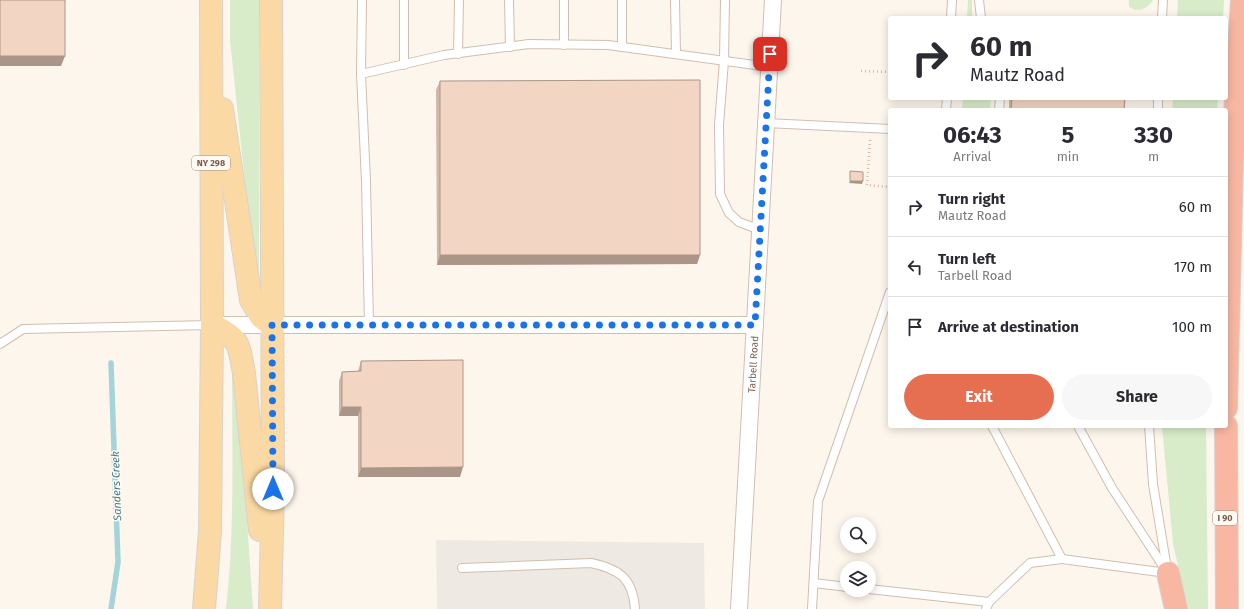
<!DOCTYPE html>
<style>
:root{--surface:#fff;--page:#f7f7f7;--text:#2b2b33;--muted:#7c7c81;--line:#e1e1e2;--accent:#e76f51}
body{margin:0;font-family:"Fira Sans",sans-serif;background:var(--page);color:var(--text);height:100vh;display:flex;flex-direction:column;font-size:15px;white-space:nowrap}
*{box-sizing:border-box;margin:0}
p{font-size:13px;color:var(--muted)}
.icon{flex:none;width:22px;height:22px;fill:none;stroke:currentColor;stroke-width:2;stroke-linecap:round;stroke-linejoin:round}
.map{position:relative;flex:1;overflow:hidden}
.side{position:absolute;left:888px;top:108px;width:340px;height:320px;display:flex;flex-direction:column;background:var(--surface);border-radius:4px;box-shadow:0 2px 10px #0003}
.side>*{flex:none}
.hud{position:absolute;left:888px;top:16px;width:340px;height:84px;border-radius:4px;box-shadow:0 2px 10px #0003;background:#fff;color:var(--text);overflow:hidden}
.fabs{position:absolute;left:840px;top:517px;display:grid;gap:8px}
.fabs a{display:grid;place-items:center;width:36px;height:36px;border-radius:50%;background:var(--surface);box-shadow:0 2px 10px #0003;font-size:20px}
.pin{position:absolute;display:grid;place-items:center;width:34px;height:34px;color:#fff;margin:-17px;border-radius:8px;box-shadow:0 2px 6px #0006}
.me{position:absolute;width:44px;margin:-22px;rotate:0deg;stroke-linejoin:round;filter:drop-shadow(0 0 3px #0008)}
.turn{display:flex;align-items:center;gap:14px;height:84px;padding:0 16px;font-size:18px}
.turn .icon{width:52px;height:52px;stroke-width:2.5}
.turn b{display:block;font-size:28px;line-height:34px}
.eta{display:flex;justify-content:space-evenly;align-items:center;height:68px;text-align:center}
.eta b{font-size:24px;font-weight:700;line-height:28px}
.button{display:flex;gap:8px;margin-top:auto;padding:8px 16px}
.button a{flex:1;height:46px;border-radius:24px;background:var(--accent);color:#fff;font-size:16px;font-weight:700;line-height:46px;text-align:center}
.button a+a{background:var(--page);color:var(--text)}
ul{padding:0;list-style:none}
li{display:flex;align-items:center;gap:12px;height:60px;padding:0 16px;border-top:1px solid var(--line)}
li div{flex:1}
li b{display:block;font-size:15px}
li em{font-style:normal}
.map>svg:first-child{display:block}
</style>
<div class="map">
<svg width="1244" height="609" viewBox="0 0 1244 609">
<rect width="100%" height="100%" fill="#fdf6ec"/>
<path fill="#efe9e4" d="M436 540 704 543 705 609H437Z"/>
<g fill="#d8ecc9">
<path d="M230 0H259V278H255L230 40Z"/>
<path d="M968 0H972V18H967Z"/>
<path d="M1129 0H1153C1147 9 1139 13 1129 7Z"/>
<path d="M1178 0H1224L1223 18H1177Z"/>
<path d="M963 98H991L990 110H962Z"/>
<path d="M1173 98H1218L1217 110H1172Z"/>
<path d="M232 370 237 371 253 609H226C235 530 232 450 232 370Z"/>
<path d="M1162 426H1206L1208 609H1188L1173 544Z"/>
</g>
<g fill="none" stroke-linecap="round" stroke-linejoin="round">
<path stroke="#a5d3da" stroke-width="5.5" d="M111 609 118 562 111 363"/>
<defs>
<g id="lane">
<path d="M509 0 510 47"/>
<path d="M622 0V47"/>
<path d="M675 0 676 53"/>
<path d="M725 0 724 61 719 125 720 194 729 213 739 222 760 230"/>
<path d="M979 0 981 18"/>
<path d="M951 18 952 0"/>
<path d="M1162 18 1163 0"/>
<path d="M564 45V0"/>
<path d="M458 54 459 0"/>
<path d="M404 65V0"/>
<path d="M361 74 362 0"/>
<path d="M946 110 947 98"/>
<path d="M999 110 1000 98"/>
<path d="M1158 110V98"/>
<path d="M766 123 890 129"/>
<path d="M369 325 366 181 361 74 444 55 529 44 608 45 769 67"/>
<path d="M0 344 23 329 211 325"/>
<path d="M992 426 1062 559 1167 573"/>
<path d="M1078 426 1112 488 1167 572"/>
<path d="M1149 426 1153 484 1167 569"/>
<path d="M462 568 591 563C619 569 633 578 635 609"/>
<path d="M814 583 847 587"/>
<path d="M869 589 989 602"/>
<path d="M812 609 818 501 890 292"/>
<path d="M986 609 989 602 1030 563 1062 559"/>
</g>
<g id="street">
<path d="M214 325H755"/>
<path id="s1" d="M739 609 773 0"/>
</g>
<g id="primary">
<path d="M222 109 251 300 261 317 272 325"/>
<path d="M212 325C241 339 238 343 244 373L260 530"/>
<path d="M204 609 210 531 212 325 211 0"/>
<path d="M270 609 273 489 271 0"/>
</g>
<g id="highway">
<path d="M1226 408 1232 163 1242 0"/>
<path d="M1226 426 1227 609"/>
<path d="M1168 573 1176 609"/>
</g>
</defs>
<use href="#lane" stroke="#d1beb0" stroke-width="10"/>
<use href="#street" stroke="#d1beb0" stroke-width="18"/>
<use href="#primary" stroke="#dad1cd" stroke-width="24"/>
<use href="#highway" stroke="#dad1cd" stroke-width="24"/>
<g stroke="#d9b8a5" stroke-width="2.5" stroke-dasharray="1 3" stroke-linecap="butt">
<path d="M861 71 890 72"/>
<path d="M870 140 867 185 890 187"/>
</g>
<use href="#lane" stroke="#fff" stroke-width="8"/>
<use href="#street" stroke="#fff" stroke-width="16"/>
<use href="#primary" stroke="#fbd9a5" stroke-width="22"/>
<use href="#highway" stroke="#f7b7a3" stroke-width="22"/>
</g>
<g fill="#d1b7a8">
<path d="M440 81 700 255 697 264 437 265 436 90Z"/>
<path d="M1009 98H1125L1124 110H1009Z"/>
<path d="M361 361 460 477H358V416H339V381L342 372 358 371Z"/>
</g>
<g fill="#aa9588">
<path d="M0 56H65L61 66H0Z"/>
<path d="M850 181H863L862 184 849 183Z"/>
<path d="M440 255H700L697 264 437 265Z"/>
<path d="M342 407H361L358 416H339Z"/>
<path d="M463 467 460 477H358L361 468Z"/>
</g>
<g fill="#f3d5c3" stroke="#aa9588">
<rect x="0" y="0" width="65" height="56"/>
<path d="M700 80V255H440V81Z"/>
<path d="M1012 98H1125L1124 110H1011Z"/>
<path d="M850 171 863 172V181H850Z"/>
<path d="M463 360V467L361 468V407H342V372L361 371V361Z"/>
</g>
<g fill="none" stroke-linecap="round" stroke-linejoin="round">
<path stroke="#1a73e8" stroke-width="7" stroke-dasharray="0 12.6" d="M273 489 272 325H755L770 54"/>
</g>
<g text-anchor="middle" stroke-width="3" stroke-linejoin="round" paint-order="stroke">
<g fill="#fffaf3" stroke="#a28b7f" stroke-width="1">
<rect x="192" y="156" width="38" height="14" rx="3"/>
<rect x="1213" y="511" width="24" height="14" rx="3"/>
</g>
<g font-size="9" font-weight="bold" fill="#7a5c4d">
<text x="211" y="166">NY 298</text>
<text x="1225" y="521">I 90</text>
</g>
<g font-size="10" fill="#7a5c4d" stroke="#fffaf3">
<text dy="4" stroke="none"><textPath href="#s1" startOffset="245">Tarbell Road</textPath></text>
</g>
<g font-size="11" font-style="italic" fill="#437c86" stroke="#fffaf3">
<text transform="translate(116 486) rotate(-92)" y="4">Sanders Creek</text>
</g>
</g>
</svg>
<div class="fabs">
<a><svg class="icon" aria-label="search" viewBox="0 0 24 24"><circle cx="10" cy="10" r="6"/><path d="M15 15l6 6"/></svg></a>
<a><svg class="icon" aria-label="layers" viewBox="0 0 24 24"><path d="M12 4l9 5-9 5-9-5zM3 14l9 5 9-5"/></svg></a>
</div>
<div class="pin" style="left:770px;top:54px;background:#d93025"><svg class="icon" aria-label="arrive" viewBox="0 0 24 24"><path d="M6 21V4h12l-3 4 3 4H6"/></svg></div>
<svg class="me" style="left:273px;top:489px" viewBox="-20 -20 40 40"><circle r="19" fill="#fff"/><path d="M0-13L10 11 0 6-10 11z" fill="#1a73e8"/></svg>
<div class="hud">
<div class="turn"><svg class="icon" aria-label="right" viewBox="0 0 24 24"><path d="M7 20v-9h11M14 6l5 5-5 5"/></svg><div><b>60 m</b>Mautz Road</div></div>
</div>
<section class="side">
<div class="eta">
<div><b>06:43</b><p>Arrival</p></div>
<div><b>5</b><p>min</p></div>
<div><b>330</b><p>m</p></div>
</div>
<ul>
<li><svg class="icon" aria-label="right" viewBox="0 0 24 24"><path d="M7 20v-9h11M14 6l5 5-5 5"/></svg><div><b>Turn right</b><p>Mautz Road</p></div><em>60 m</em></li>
<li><svg class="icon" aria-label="left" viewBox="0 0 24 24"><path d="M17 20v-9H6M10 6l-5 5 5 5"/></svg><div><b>Turn left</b><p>Tarbell Road</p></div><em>170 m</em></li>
<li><svg class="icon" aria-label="arrive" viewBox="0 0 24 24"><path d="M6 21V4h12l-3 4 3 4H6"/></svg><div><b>Arrive at destination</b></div><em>100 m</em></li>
</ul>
<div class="button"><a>Exit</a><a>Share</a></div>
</section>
</div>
